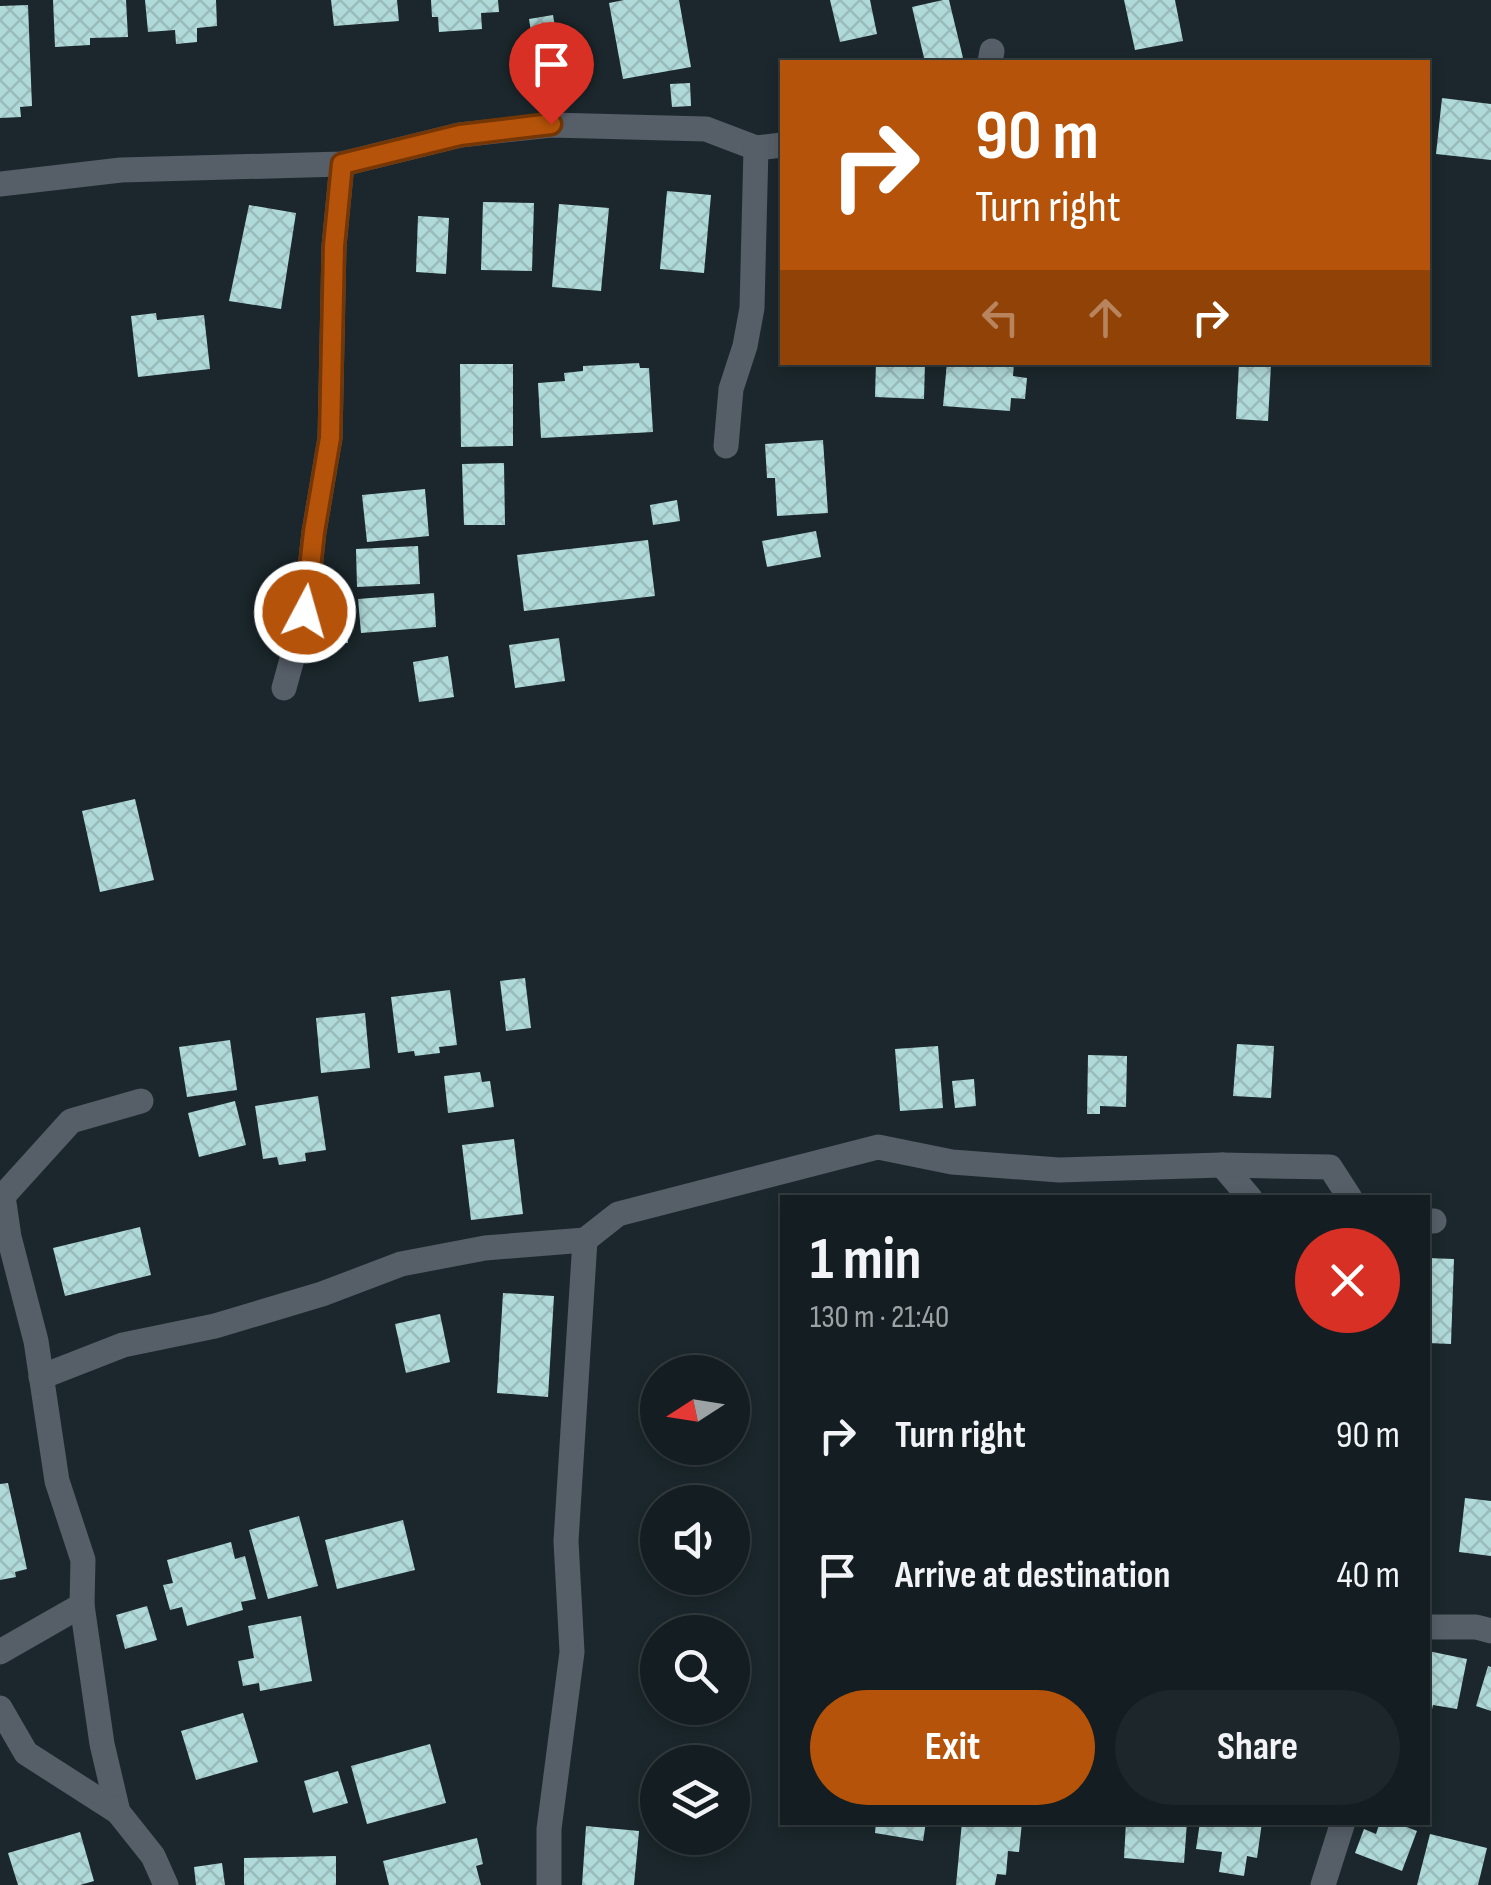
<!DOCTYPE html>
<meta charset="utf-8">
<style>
:root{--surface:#141d21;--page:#1d262a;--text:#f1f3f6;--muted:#9da2a5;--line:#333b3f;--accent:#b45309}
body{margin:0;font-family:"Sofia Sans Condensed",sans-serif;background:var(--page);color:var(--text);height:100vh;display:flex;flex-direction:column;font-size:38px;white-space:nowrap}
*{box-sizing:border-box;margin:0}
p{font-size:32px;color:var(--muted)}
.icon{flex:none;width:55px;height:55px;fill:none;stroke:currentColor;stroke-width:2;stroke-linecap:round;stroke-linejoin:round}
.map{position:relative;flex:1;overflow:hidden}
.panel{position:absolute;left:780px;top:1195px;width:650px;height:630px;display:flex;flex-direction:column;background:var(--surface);border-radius:0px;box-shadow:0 5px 15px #0003,0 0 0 2px var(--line)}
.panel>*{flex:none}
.guide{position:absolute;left:780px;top:60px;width:650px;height:305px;border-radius:0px;box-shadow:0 5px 15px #0003,0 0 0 2px var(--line);background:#b45309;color:#fff;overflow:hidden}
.needle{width:65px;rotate:258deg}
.buttons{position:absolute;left:640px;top:1355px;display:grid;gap:20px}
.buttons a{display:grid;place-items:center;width:110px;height:110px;border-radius:50%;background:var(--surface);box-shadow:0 5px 15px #0003,0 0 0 2px var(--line);font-size:50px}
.pin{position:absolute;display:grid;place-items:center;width:85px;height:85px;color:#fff;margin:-102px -42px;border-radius:50% 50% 50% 0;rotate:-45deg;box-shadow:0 0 10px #0007}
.pin .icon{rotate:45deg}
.me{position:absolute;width:110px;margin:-55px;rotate:6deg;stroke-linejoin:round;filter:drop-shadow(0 0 8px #0008)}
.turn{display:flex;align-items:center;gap:35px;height:210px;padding:0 30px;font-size:45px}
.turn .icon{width:130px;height:130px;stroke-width:2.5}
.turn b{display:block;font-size:70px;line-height:85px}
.lanes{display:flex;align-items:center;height:95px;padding:0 30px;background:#0003;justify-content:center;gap:50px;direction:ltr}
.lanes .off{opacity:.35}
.round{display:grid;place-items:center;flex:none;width:105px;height:105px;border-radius:52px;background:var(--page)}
.summary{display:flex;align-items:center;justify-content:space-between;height:170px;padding:0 30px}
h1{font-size:60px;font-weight:700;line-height:75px}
.primary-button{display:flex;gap:20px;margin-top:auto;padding:20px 30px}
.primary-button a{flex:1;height:115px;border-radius:60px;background:var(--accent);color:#fff;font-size:40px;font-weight:700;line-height:115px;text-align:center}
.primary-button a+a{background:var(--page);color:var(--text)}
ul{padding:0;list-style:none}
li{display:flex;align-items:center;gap:30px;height:140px;padding:0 30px}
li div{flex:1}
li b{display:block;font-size:38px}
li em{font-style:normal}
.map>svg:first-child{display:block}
</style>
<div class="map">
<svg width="1491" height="1885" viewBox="0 0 1491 1885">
<defs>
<pattern id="building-cross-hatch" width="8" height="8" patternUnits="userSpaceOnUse" patternTransform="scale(2.5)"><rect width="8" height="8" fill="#b0dad9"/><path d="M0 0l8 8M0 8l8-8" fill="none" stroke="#9bb"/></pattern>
</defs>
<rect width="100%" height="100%" fill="#1b272c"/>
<g fill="url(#building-cross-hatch)">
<path d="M53 0H126L128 37 90 38V45L55 47Z"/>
<path d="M145 0H216L217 26 197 28V42L176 44 175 30 148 32Z"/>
<path d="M331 0H397L399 21 334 26Z"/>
<path d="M431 0H498L499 12 481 13 482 29 439 32 438 17H432Z"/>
<path d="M624 0H679L691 67 623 79 609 3Z"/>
<path d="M830 0H870L877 34 840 42Z"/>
<path d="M943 0H949L964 62H925L912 7Z"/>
<path d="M1124 0H1175L1183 41 1135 50Z"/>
<path d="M28 5 32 106 20 107 21 117 0 118V6Z"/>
<path d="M553 15 562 70 538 74 529 19Z"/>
<path d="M690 83 691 106 672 107 670 84Z"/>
<path d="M1442 98 1491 104V160L1436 154Z"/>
<path d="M667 191 711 195 704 273 660 269Z"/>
<path d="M483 202 534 203 532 271 481 270Z"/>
<path d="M559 204 609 208 601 291 552 287Z"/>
<path d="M249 205 296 213 281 309 229 301Z"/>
<path d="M418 216 449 218 446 274 416 272Z"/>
<path d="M156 313 157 320 204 315 210 369 138 377 131 316Z"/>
<path d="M876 362H925L924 399 875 397Z"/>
<path d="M947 362H1014L1013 376 1027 378 1025 399 1011 398 1010 411 943 406Z"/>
<path d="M639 363 640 368H649L653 432 541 438 538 383 565 381 564 373 583 371V366Z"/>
<path d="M1239 363 1271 364 1268 421 1236 419Z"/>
<path d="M460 364H513V446L461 447Z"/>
<path d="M823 440 828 513 777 516 775 478H767L765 444Z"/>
<path d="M504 463 505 525H464L462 464Z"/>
<path d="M425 489 429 536 367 542 362 495Z"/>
<path d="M677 500 680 521 653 525 650 505Z"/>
<path d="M816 531 821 557 767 567 762 541Z"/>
<path d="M648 540 655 596 524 611 517 555Z"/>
<path d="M418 546 420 584 357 587 356 549Z"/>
<path d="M434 593 436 627 361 633 358 599Z"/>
<path d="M346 614 348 643 317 644 316 616Z"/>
<path d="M559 638 565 681 515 688 509 645Z"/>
<path d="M448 656 454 697 419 702 413 662Z"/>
<path d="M135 799 154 880 100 892 82 811Z"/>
<path d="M525 978 531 1028 506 1031 500 981Z"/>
<path d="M450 990 457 1045 439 1047 440 1053 415 1056 414 1051 398 1053 391 997Z"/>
<path d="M365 1013 370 1068 321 1073 316 1018Z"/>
<path d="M230 1040 237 1090 187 1097 179 1047Z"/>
<path d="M1237 1044 1274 1046 1271 1098 1233 1096Z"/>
<path d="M938 1046 943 1108 900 1111 895 1049Z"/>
<path d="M1088 1055 1127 1056 1126 1107 1100 1106V1114H1087Z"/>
<path d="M480 1072 482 1082 490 1081 494 1107 448 1113 444 1076Z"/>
<path d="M974 1079 976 1106 955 1108 952 1081Z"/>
<path d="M318 1096 326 1150 305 1153 306 1161 279 1165 277 1157 263 1159 255 1106Z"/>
<path d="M235 1101 246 1145 199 1157 188 1113Z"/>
<path d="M514 1139 523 1214 471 1220 462 1145Z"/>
<path d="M140 1227 151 1275 65 1296 53 1248Z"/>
<path d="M1428 1258 1454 1259 1451 1344 1428 1343Z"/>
<path d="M503 1293 554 1296 548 1397 497 1393Z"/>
<path d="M440 1314 450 1362 406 1373 395 1324Z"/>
<path d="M8 1483 27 1569 15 1572 16 1577 0 1580V1484Z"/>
<path d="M1465 1498 1491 1501V1556L1459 1552Z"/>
<path d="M299 1516 318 1586 268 1599 249 1530Z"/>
<path d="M403 1520 415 1570 337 1589 325 1540Z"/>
<path d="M231 1542 235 1559 245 1556 256 1599 241 1602 243 1610 187 1626 182 1607 170 1610 163 1585 173 1583 167 1560Z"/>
<path d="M147 1606 157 1640 125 1649 116 1615Z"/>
<path d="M301 1616 312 1681 260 1691 259 1683 243 1686 238 1661 254 1658 248 1626Z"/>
<path d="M1428 1651 1467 1659 1457 1709 1433 1705 1431 1714H1428Z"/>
<path d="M1488 1666 1491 1667V1711L1476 1706Z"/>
<path d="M243 1713 258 1762 196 1780 181 1731Z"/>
<path d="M430 1744 446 1803 367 1824 351 1766Z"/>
<path d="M338 1771 348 1803 313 1813 304 1781Z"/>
<path d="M876 1822H926L923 1841 875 1833Z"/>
<path d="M962 1822H1022L1019 1852 1008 1851 1006 1875 997 1874 995 1885H956Z"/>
<path d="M1126 1822H1187L1184 1863 1124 1858Z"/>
<path d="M1200 1822H1262L1257 1858 1247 1856 1244 1876 1219 1872 1222 1852 1196 1849Z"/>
<path d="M1380 1822H1394L1417 1831 1402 1871 1355 1853 1364 1829 1376 1834Z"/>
<path d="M586 1826 639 1831 634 1885H582Z"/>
<path d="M80 1832 94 1881 80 1885H18L8 1853Z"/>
<path d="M1430 1834 1487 1848 1478 1885H1417Z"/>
<path d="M477 1838 483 1864 476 1866 481 1885H389L383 1861Z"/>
<path d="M336 1856V1885H244V1858Z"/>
<path d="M222 1863 225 1885H196L194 1867Z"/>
</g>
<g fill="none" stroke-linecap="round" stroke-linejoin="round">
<g stroke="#565e68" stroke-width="25">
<path d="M990 62 992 51"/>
<path d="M0 184 121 170 342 164 460 135 551 125 706 129 756 148 782 145"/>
<path d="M726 446 731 389 745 346 752 308 756 148"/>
<path d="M284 688 305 612 314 532 330 438 334 246 342 164"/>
<path d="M141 1101 71 1121 3 1196 9 1237 36 1341 57 1481 83 1560 82 1605 102 1744 118 1812 153 1856 166 1885"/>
<path d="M1222 1165 1250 1198"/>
<path d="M1428 1221H1434"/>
<path d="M41 1377 123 1345 215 1326 322 1294 401 1264 485 1248 585 1240"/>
<path d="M1428 1627H1476L1491 1631"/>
<path d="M0 1652 82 1605"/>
<path d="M0 1708 26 1753 118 1812"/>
<path d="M549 1885V1829L572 1652 566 1541 585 1240 618 1214 878 1147 952 1162 1059 1170 1222 1165 1330 1167 1350 1198"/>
<path d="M1323 1885 1343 1822"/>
</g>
</g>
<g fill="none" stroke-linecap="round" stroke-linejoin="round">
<defs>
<path id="route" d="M305 612 314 532 330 438 334 246 342 164 460 135 551 124"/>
</defs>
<use href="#route" stroke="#753606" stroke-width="25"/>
<use href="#route" stroke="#b45309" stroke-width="18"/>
</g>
</svg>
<div class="buttons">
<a><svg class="needle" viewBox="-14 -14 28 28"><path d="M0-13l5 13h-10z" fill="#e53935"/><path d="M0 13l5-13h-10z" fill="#9da2a5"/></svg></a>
<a><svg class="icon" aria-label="sound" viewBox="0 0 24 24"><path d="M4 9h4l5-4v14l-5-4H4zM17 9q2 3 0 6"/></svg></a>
<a><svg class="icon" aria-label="search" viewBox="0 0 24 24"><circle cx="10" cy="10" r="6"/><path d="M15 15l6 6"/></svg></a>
<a><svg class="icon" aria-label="layers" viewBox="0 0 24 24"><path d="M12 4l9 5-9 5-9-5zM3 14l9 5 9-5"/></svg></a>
</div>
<div class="pin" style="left:551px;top:124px;background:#d93025"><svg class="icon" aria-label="arrive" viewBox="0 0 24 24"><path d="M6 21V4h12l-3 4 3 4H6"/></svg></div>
<svg class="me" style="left:305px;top:612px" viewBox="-20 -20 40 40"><circle r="17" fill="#b45309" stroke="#fff" stroke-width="3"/><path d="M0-11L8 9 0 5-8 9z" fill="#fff"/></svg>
<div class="guide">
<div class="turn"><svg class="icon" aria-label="right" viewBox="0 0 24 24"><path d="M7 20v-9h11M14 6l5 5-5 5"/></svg><div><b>90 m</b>Turn right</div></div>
<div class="lanes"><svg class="icon off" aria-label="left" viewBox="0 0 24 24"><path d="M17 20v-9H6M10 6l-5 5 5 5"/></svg><svg class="icon off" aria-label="ahead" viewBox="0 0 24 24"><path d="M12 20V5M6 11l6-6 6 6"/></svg><svg class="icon" aria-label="right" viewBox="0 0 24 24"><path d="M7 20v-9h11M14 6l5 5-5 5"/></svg></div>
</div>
<section class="panel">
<div class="summary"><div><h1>1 min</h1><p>130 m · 21:40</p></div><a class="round" style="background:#d93025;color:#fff"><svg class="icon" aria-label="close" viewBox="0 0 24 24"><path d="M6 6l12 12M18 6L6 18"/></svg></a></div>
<ul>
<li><svg class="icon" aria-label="right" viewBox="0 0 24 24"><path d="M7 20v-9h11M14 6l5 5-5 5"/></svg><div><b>Turn right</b></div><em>90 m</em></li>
<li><svg class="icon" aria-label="arrive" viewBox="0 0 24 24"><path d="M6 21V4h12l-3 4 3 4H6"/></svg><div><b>Arrive at destination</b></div><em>40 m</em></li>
</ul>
<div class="primary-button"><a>Exit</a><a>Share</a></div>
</section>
</div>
